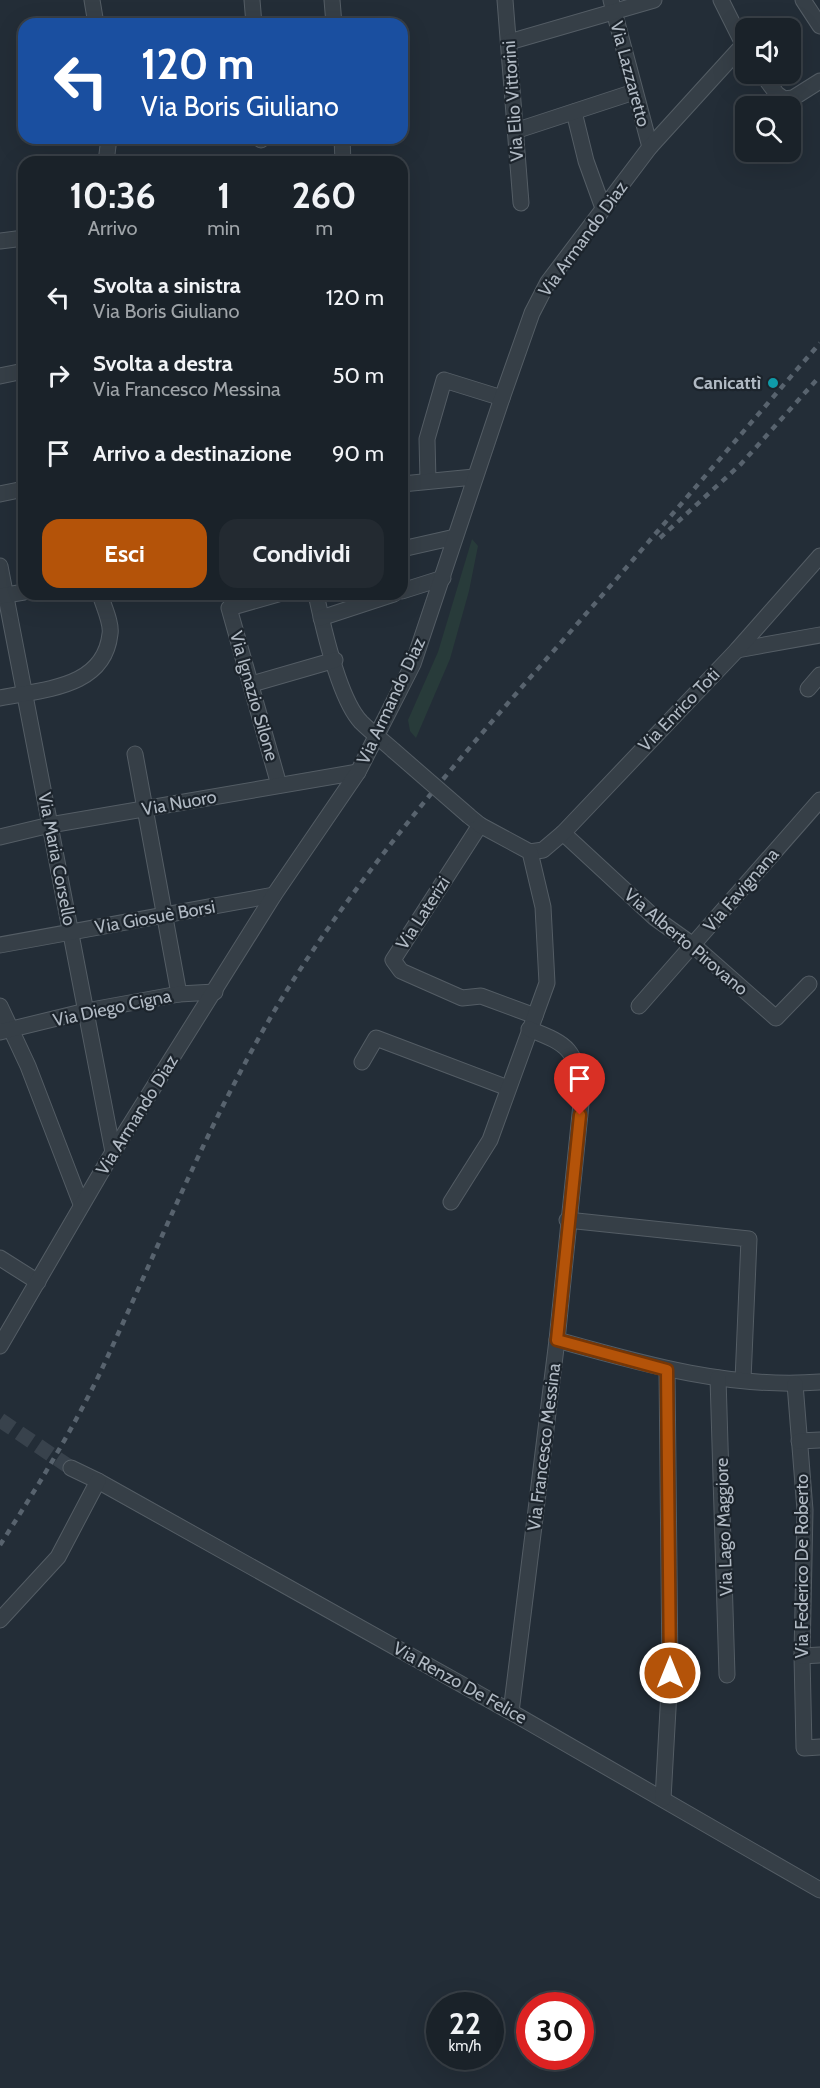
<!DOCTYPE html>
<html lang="it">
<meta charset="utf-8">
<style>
:root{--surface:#1a2229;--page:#232a31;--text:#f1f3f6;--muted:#9fa4a8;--line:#383f46;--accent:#b45309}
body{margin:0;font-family:Cabin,sans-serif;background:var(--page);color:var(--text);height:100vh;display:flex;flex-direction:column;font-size:22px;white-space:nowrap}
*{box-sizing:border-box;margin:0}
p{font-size:20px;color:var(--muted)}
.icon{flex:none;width:33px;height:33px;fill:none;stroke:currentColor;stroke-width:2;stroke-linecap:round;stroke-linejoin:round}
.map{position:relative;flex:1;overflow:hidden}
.side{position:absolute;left:18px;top:156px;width:390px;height:444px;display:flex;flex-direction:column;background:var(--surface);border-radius:18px;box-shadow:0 6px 24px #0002,0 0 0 2px var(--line)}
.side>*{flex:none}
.banner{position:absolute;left:18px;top:18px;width:390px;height:126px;border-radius:18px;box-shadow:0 6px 24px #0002,0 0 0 2px var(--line);background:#1a4fa0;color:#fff;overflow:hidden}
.controls{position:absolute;left:735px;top:18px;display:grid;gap:12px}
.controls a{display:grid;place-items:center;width:66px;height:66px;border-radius:12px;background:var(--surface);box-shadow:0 6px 24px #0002,0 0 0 2px var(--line);font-size:30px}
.speed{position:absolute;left:426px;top:1992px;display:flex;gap:12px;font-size:30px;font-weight:700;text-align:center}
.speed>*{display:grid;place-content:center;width:78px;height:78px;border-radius:50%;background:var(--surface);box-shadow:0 6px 24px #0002,0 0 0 2px var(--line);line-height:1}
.speed small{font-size:15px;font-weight:400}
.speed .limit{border:9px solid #d22;background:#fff;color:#111}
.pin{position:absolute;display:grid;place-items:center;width:51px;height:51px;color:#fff;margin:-62px -26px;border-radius:50% 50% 50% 0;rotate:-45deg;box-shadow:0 0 6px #0007}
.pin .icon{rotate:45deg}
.me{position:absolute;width:66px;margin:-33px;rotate:0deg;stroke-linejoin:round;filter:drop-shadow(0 0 4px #0008)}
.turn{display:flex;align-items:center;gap:21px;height:126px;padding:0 24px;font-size:27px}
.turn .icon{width:78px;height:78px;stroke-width:2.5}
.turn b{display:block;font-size:42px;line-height:51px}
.eta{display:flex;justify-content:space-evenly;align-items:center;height:102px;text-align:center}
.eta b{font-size:36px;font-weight:700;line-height:42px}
.button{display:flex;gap:12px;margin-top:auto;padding:12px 24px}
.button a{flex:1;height:69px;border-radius:18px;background:var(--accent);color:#fff;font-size:24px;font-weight:700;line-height:69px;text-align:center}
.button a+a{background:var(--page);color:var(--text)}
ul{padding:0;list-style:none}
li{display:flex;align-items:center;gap:18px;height:78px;padding:0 24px}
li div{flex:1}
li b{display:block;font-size:22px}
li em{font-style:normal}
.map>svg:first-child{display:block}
</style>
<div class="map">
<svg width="820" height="2088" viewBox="0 0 820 2088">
<rect width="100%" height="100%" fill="#232d37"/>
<path fill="#283b3a" d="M472 539 478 546 469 591 450 659 416 738 410 731 408 720 438 652Z"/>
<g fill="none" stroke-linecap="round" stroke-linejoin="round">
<path stroke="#38424c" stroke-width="15" stroke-dasharray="15 8" stroke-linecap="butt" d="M0 1420 71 1468"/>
<defs>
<g id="street">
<path d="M92 0 96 24"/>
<path d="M252 0 254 24"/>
<path d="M332 0 334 24"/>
<path d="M505 0 521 203"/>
<path d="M611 0 650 147"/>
<path d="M721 0 746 50"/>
<path d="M803 0 820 26"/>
<path d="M509 42 654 0"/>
<path d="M762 74 777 94 784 99 793 98 820 81"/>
<path d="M574 112 586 161 603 208"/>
<path d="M515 131 634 92"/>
<path d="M261 138V140"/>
<path d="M342 138 343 162"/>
<path d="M106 162 109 138"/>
<path d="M0 241 24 238"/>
<path d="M0 376 24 371"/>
<path d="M428 481 427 439 444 380 502 398"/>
<path d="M402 484 474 477"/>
<path d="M0 494 24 489"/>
<path d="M402 549 455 537"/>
<path d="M0 566 113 1152"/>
<path d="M402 591 443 578"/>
<path d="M278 594 229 608 279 785"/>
<path d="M316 594C323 627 339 699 361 722 371 732 383 741 393 750"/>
<path d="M0 596 24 592"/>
<path d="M321 618 394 594"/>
<path d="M737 650 820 635"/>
<path d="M252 684 335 660"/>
<path d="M808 689 820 675"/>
<path d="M0 698C42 689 104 689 110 634 112 623 103 605 100 594"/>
<path d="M135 754 179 994"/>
<path d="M480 825 393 960 401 971 462 998 481 996 535 1016"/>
<path d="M563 833 655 918 693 945 776 1018 809 984"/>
<path d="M0 837 50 825 358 772"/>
<path d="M530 852 543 850 563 833 737 650 820 556"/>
<path d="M0 945 274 895"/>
<path d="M0 1006 28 1066 81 1204"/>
<path d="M639 1006 820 800"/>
<path d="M0 1032 86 1011 179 994 215 992"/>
<path d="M362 1062 376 1038 508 1088"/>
<path d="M451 1202 490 1140 547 983 543 907 530 852 480 825 469 816"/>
<path d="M567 1220 749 1239 743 1380"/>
<path d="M0 1258 38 1282"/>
<path d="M557 1340C643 1364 730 1389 820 1382"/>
<path d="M0 1346 113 1152 274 895 358 772 413 664 502 398 532 313 548 282 650 147 742 46"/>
<path d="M718 1378 727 1675"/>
<path d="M795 1384 805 1510 802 1656 804 1748 820 1747"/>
<path d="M799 1441 820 1440"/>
<path d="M71 1468 98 1481 511 1712 820 1890"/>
<path d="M0 1620 58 1557 98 1481"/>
<path d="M802 1656 820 1655"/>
<path d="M511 1712 557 1340 582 1094C575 1049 570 1045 529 1029"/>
<path d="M663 1799 670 1673 667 1370"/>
</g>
</defs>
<use href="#street" stroke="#545d65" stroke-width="17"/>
<use href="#street" stroke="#363f47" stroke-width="15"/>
<g stroke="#58636e" stroke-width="4.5" stroke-dasharray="6 6" stroke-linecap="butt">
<path d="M660 538 741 464 820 376"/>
<path d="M0 1545C36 1489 71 1433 100 1373 160 1245 212 1111 287 990 376 849 489 725 599 599 673 514 746 428 820 343"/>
</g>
<defs>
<path id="street-bridge" d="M393 750 469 816"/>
</defs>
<use href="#street-bridge" stroke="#545d65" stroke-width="17" stroke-linecap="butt"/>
<use href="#street-bridge" stroke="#363f47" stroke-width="15"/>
</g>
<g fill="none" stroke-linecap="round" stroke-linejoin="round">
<defs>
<path id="route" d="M580 1115 557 1340 667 1370 670 1673"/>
</defs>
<use href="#route" stroke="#753606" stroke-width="15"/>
<use href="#route" stroke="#b45309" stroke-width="10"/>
</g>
<circle fill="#0f9aa8" stroke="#1c242c" stroke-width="2" cx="773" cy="383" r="6"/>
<g text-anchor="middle" stroke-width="4.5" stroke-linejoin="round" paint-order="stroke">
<g font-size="18" fill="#b1bac4" stroke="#1c242c">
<text transform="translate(630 74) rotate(75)" y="6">Via Lazzaretto</text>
<text transform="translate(513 101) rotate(-94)" y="6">Via Elio Vittorini</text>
<text transform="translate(583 239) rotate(-54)" y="6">Via Armando Diaz</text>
<text transform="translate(254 696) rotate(74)" y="6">Via Ignazio Silone</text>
<text transform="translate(391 701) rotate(-65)" y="6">Via Armando Diaz</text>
<text transform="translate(679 710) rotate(-46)" y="6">Via Enrico Toti</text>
<text transform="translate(179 803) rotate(-10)" y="6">Via Nuoro</text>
<text transform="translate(57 859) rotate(79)" y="6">Via Maria Corsello</text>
<text transform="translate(741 890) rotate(-49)" y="6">Via Favignana</text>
<text transform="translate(423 913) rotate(-57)" y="6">Via Laterizi</text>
<text transform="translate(155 917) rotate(-10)" y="6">Via Giosuè Borsi</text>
<text transform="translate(686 942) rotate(40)" y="6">Via Alberto Pirovano</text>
<text transform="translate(112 1008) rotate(-12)" y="6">Via Diego Cigna</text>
<text transform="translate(137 1115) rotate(-58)" y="6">Via Armando Diaz</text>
<text transform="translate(544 1447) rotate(-83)" y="6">Via Francesco Messina</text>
<text transform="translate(724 1527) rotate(-92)" y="6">Via Lago Maggiore</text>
<text transform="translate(802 1566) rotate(-90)" y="6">Via Federico De Roberto</text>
<text transform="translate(460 1683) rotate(29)" y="6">Via Renzo De Felice</text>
</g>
<g font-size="18" font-weight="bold" fill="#b1bac4" stroke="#1c242c" text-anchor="end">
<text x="761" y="389">Canicattì</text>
</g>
</g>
</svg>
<div class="controls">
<a><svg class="icon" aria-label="sound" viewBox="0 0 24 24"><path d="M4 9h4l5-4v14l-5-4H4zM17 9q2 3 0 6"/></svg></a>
<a><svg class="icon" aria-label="search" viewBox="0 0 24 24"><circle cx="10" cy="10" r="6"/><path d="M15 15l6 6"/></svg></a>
</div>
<div class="speed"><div>22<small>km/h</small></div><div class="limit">30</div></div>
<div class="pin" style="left:580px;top:1115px;background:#d93025"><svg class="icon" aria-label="arrive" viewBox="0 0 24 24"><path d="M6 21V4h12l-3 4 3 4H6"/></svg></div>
<svg class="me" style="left:670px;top:1673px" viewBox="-20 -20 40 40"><circle r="17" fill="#b45309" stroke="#fff" stroke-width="3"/><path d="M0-11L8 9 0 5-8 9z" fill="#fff"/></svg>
<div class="banner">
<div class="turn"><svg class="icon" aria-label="left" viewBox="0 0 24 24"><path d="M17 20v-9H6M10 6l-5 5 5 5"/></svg><div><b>120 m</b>Via Boris Giuliano</div></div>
</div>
<section class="side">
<div class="eta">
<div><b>10:36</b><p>Arrivo</p></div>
<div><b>1</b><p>min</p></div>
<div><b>260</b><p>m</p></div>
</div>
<ul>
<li><svg class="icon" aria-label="left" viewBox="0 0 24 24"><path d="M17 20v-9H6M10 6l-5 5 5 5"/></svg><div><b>Svolta a sinistra</b><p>Via Boris Giuliano</p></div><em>120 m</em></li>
<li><svg class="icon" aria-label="right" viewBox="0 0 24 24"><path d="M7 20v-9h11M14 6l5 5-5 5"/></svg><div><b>Svolta a destra</b><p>Via Francesco Messina</p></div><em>50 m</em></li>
<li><svg class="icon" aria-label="arrive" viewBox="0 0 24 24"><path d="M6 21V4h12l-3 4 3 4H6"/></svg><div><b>Arrivo a destinazione</b></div><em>90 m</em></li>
</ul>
<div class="button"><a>Esci</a><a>Condividi</a></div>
</section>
</div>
